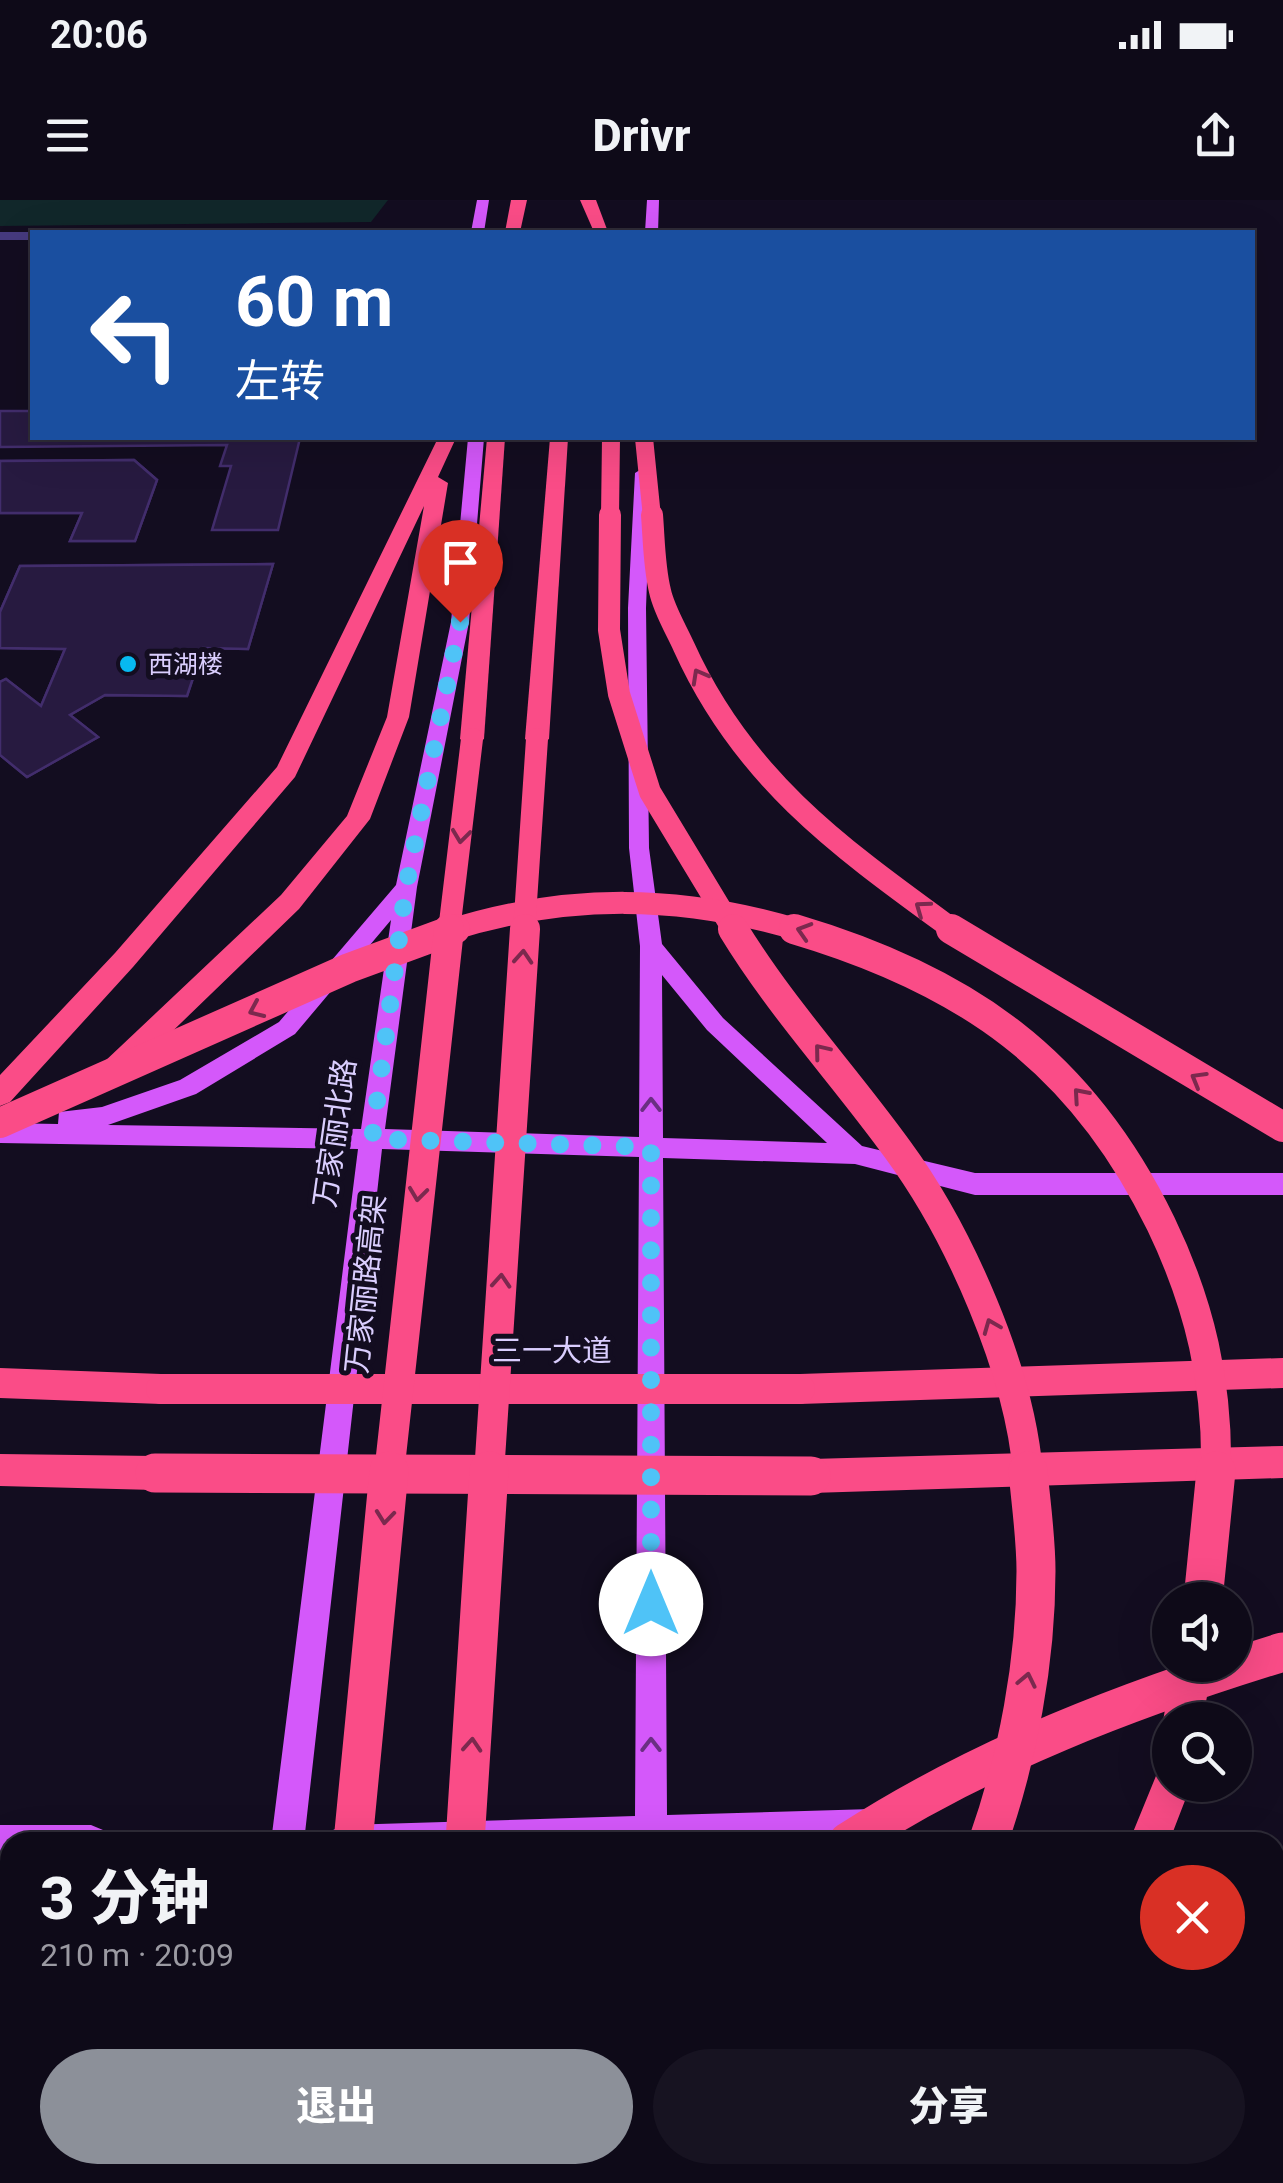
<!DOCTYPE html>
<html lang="zh">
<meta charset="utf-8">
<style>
:root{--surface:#0e0a18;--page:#171321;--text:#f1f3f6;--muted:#9b9aa2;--line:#2e2b37;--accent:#8c9099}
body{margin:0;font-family:Roboto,"Noto Sans SC",sans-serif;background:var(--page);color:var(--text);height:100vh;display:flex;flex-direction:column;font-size:38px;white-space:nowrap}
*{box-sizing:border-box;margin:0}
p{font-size:32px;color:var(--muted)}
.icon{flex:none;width:55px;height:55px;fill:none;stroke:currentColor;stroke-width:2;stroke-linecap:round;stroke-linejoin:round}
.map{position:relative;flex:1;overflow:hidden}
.details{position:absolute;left:0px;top:1632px;width:1285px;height:352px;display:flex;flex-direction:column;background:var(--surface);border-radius:30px 30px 0 0;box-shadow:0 10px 40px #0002,0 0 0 2px var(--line)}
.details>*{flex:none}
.top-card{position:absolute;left:30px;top:30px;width:1225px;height:210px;border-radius:0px;box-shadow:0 10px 40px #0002,0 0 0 2px var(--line);background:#1a4fa0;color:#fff;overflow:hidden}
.controls{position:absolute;left:1152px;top:1382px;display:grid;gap:20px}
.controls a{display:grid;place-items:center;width:100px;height:100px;border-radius:50%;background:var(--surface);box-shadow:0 10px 40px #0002,0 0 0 2px var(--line);font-size:50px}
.pin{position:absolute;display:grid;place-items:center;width:85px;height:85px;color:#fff;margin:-102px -42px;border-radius:50% 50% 50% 0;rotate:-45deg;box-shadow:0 0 10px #0007}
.pin .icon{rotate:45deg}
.me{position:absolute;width:110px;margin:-55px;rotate:0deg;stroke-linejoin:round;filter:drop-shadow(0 0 8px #0008)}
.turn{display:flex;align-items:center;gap:35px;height:210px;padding:0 40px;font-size:45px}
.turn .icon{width:130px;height:130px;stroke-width:2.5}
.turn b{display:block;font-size:70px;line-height:85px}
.round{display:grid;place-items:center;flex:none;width:105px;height:105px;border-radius:52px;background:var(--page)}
.summary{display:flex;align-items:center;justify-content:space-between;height:170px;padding:0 40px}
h1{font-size:60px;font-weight:800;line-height:75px}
.button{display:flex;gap:20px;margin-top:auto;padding:20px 40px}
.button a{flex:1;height:115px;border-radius:60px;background:var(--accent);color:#fff;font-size:40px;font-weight:800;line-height:115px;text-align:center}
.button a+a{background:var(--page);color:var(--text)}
.status{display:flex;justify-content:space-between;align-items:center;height:70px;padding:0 50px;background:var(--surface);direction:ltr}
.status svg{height:28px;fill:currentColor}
header{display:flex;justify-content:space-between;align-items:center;height:130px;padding:0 40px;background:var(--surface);font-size:45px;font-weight:800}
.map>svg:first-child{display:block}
</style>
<div class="status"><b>20:06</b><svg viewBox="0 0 49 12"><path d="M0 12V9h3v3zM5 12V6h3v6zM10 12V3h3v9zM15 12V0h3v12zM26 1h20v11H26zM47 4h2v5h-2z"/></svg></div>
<header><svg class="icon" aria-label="menu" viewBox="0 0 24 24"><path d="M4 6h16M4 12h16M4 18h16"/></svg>Drivr<svg class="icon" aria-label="share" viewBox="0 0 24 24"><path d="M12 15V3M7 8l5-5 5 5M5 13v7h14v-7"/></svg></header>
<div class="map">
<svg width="1283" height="1983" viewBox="0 0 1283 1983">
<rect width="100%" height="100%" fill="#130d20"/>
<path fill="#11272a" d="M0 0H388L371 22 0 26Z"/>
<g fill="#271a40" stroke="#422d6c" stroke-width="2.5">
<path d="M0 211H32V238H300L278 330H212L231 266H220L227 245 0 247Z"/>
<path d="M134 260 157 280 135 341H70L82 313H0V261Z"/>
<path d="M134 260 157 280 135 341H70L82 313H0V261Z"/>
<path d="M273 364 248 449 203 448 187 496 105 495 70 515 98 537 27 577 0 555V482L6 479 41 506 65 449 0 448V412L20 366Z"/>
<path d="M273 364 248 449 203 448 187 496 105 495 70 515 98 537 27 577 0 555V482L6 479 41 506 65 449 0 448V412L20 366Z"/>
</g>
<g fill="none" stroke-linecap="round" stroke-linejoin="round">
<g fill="#463a7e" fill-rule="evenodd">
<path d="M391 28H478L485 32H384Z"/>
<path d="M0 32H34L32 40H0Z"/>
</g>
<g fill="#d458fa" fill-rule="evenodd">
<path d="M477 0H489L484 32H471Z"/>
<path d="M647 0H659L658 32H645Z"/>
<path d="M468 238H484L469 422 417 687 385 929 639 937 640 746 629 648 628 408 635 273 643 268 651 273 646 408 649 648 662 744 723 818 862 946 975 973H1283V995H975L855 964 663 958 667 1615 872 1609 884 1613 888 1625 884 1637 872 1641 328 1642 333 1630 345 1625 635 1616 639 957 382 949 304 1642H271L358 949 0 943V923L58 924 59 912 102 907 180 880 279 822 396 685 451 422ZM391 720 361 929 108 925 196 894 295 834ZM662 775 707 830 827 943 663 938Z"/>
<path d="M0 1625H91L103 1630 108 1642H10V1659H0Z"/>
<path d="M205 1975H243L242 1983H204Z"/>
<path d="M631 1975H697L693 1983H631Z"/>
</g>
<g fill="#fa4c87" fill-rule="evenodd">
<path d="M511 0H527L520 32H505Z"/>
<path d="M580 0H596L608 32H594Z"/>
<path d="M438 238H456L438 277 448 283 409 517 370 619 299 709 123 879 113 882 103 879 99 871 103 863 281 695 347 616 387 517 424 306 295 577 133 767 10 902 0 906V875L115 753 277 567Z"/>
<path d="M487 238H505L484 539 472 547 460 539Z"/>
<path d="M550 238H568L549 539 537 547 525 539Z"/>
<path d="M1283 1158V1188L800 1204 788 1200 784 1189 788 1178 800 1174Z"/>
<path d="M0 1168 161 1174 173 1178 177 1189 173 1200 161 1204 0 1198Z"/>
<path d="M1283 1246V1278L811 1293 799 1288 794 1276 799 1264 811 1259Z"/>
<path d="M0 1254 155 1256 167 1261 172 1273 167 1285 155 1290 0 1286Z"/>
<path d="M1170 1566V1585H1191L1169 1642H1129L1158 1571Z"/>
<path d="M0 1691 10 1695V1737L0 1733Z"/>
<path d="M0 1913 10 1917V1964L0 1960Z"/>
<path d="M54 1975H114L117 1983H57Z"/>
<path d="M298 1975H342L341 1983H297Z"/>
<rect x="422" y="1975" width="44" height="8"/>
<path d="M576 1975H638L635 1983H573Z"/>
<path d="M987 1975H1031L1028 1983H984Z"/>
</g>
<g stroke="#fa4c87" stroke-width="18">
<path d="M644 238 652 317"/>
<path d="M610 317 611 238"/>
</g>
<g stroke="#fa4c87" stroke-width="22">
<path d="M610 315 609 430 619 494 650 592 734 731"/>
<path d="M652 315C654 340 654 367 660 391 664 410 676 429 684 447 744 580 841 648 955 731"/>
<path d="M447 731C566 693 682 694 802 731"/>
<path d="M449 731 472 539"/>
<path d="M524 731 537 539"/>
</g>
<g stroke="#fa4c87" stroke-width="30">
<path d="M733 729C781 808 844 875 898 950 959 1033 1020 1171 1028 1274"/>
<path d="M794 729C966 780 1081 860 1161 1024 1200 1105 1218 1183 1216 1274"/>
<path d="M951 729 1283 927"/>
<path d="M0 923 349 768 455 729"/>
<path d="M161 1189H800"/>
<path d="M155 1273 306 1274"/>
<path d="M389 1274 449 729"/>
<path d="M489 1274 525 729"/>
</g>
<g stroke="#fa4c87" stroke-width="39">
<path d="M155 1273 811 1276"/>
<path d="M1203 1400 1216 1271"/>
<path d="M1183 1520 1192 1469"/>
<path d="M353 1642 389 1271"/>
<path d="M465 1642 489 1271"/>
<path d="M848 1642C983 1555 1130 1499 1283 1452"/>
<path d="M988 1642C1018 1557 1036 1461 1036 1371 1036 1338 1031 1304 1028 1271"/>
</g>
</g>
<defs><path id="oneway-chevron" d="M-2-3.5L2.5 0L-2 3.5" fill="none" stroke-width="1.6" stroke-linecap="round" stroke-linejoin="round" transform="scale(2.5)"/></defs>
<g stroke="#7b294e">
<use href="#oneway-chevron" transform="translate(699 476) rotate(-119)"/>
<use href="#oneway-chevron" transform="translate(461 636) rotate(97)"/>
<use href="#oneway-chevron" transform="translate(922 708) rotate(-144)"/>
<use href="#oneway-chevron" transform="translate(804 731) rotate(-163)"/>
<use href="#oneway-chevron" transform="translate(523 757) rotate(-86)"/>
<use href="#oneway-chevron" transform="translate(256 810) rotate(156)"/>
<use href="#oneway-chevron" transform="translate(821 851) rotate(-129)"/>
<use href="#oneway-chevron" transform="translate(1198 879) rotate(-150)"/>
<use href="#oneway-chevron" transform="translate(1080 895) rotate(-131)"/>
<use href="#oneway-chevron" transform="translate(418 994) rotate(97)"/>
<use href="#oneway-chevron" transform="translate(501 1081) rotate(-86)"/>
<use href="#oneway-chevron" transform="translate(991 1126) rotate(-112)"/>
<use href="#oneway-chevron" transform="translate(385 1317) rotate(96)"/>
<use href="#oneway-chevron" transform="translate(1027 1480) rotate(-78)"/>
<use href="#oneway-chevron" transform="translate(472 1545) rotate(-86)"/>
</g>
<g stroke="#6a2f82">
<use href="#oneway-chevron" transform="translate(651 905) rotate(-90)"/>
<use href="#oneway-chevron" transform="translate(651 1545) rotate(-90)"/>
</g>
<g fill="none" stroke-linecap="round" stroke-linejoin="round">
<path stroke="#4fc3f7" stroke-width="18" stroke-dasharray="0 32.4" d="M460 422 406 687 372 939 651 947V1404"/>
</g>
<circle fill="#07b9f1" stroke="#130d20" stroke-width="4" cx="128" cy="464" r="10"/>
<g text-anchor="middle" stroke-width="10" stroke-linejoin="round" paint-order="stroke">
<g font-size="25" fill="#dacefe" stroke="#130d20" text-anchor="start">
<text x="148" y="473">西湖楼</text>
</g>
<g font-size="30" fill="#dacefe" stroke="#130d20">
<text transform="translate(335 933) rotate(-82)" y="10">万家丽北路</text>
<text transform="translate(366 1084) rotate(-84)" y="10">万家丽路高架</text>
<text x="552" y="1161">三一大道</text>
</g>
</g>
</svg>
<div class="controls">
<a><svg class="icon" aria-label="sound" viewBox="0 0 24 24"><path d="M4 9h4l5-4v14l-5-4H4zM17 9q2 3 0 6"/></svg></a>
<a><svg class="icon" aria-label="search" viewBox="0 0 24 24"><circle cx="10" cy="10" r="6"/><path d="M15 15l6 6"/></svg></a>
</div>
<div class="pin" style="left:460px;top:422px;background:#d93025"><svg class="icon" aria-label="arrive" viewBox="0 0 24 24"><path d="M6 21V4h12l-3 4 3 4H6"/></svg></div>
<svg class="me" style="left:651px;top:1404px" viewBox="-20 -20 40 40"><circle r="19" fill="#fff"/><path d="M0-13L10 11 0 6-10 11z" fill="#4fc3f7"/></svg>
<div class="top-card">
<div class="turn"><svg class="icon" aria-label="left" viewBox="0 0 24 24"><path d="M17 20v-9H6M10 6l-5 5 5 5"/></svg><div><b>60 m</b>左转</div></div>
</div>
<section class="details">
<div class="summary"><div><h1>3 分钟</h1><p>210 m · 20:09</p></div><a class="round" style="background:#d93025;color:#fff"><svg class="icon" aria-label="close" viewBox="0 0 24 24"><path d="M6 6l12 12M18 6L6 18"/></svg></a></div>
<div class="button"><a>退出</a><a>分享</a></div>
</section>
</div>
